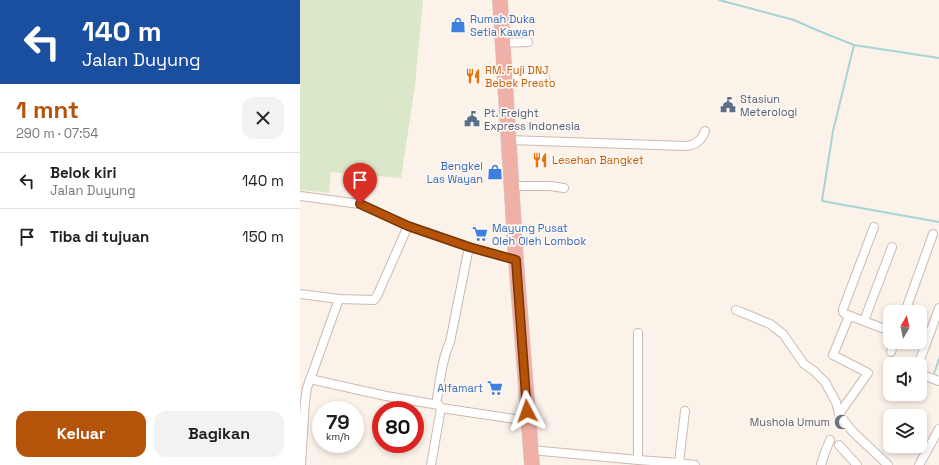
<!DOCTYPE html>
<html lang="id">
<meta charset="utf-8">
<style>
:root{--surface:#fff;--page:#f2f2f2;--text:#202124;--muted:#757577;--line:#e0e0e0;--accent:#b45309}
body{margin:0;font-family:"Space Grotesk",sans-serif;background:var(--page);color:var(--text);height:100vh;display:flex;flex-direction:column;font-size:15px;white-space:nowrap}
*{box-sizing:border-box;margin:0}
p{font-size:13px;color:var(--muted)}
.icon{flex:none;width:22px;height:22px;fill:none;stroke:currentColor;stroke-width:2;stroke-linecap:round;stroke-linejoin:round}
.map{position:relative;flex:1;overflow:hidden}
.details{display:flex;flex-direction:column;background:var(--surface);width:300px}
.details>*{flex:none}
.banner{background:#1a4fa0;color:#fff;overflow:hidden}
.needle{width:26px;rotate:9deg}
.tools{position:absolute;left:583px;top:305px;display:grid;gap:8px}
.tools a{display:grid;place-items:center;width:44px;height:44px;border-radius:8px;background:var(--surface);box-shadow:0 2px 6px #0003;font-size:20px}
.speed{position:absolute;left:12px;top:401px;display:flex;gap:8px;font-size:20px;font-weight:700;text-align:center}
.speed>*{display:grid;place-content:center;width:52px;height:52px;border-radius:50%;background:var(--surface);box-shadow:0 2px 6px #0003;line-height:1}
.speed small{font-size:10px;font-weight:400}
.speed .limit{border:6px solid #d22;background:#fff;color:#111}
.pin{position:absolute;display:grid;place-items:center;width:34px;height:34px;color:#fff;margin:-41px -17px;border-radius:50% 50% 50% 0;rotate:-45deg;box-shadow:0 0 4px #0007}
.pin .icon{rotate:45deg}
.me{position:absolute;width:44px;margin:-22px;rotate:356deg;stroke-linejoin:round;filter:drop-shadow(0 0 3px #0008)}
.turn{display:flex;align-items:center;gap:14px;height:84px;padding:0 16px;font-size:18px}
.turn .icon{width:52px;height:52px;stroke-width:2.5}
.turn b{display:block;font-size:28px;line-height:34px}
.round{display:grid;place-items:center;flex:none;width:42px;height:42px;border-radius:12px;background:var(--page)}
.overview{display:flex;align-items:center;justify-content:space-between;height:68px;padding:0 16px}
h1{font-size:24px;font-weight:800;line-height:30px;color:var(--accent)}
.action{display:flex;gap:8px;margin-top:auto;padding:8px 16px}
.action a{flex:1;height:46px;border-radius:12px;background:var(--accent);color:#fff;font-size:16px;font-weight:800;line-height:46px;text-align:center}
.action a+a{background:var(--page);color:var(--text)}
ul{padding:0;list-style:none}
li{display:flex;align-items:center;gap:12px;height:56px;padding:0 16px;border-top:1px solid var(--line)}
li div{flex:1}
li b{display:block;font-size:15px}
li em{font-style:normal}
main{display:flex;flex:1;min-height:0}
.map>svg:first-child{display:block}
</style>
<main>
<section class="details">
<div class="banner">
<div class="turn"><svg class="icon" aria-label="left" viewBox="0 0 24 24"><path d="M17 20v-9H6M10 6l-5 5 5 5"/></svg><div><b>140 m</b>Jalan Duyung</div></div>
</div>
<div class="overview"><div><h1>1 mnt</h1><p>290 m · 07:54</p></div><a class="round"><svg class="icon" aria-label="close" viewBox="0 0 24 24"><path d="M6 6l12 12M18 6L6 18"/></svg></a></div>
<ul>
<li><svg class="icon" aria-label="left" viewBox="0 0 24 24"><path d="M17 20v-9H6M10 6l-5 5 5 5"/></svg><div><b>Belok kiri</b><p>Jalan Duyung</p></div><em>140 m</em></li>
<li><svg class="icon" aria-label="arrive" viewBox="0 0 24 24"><path d="M6 21V4h12l-3 4 3 4H6"/></svg><div><b>Tiba di tujuan</b></div><em>150 m</em></li>
</ul>
<div class="action"><a>Keluar</a><a>Bagikan</a></div>
</section>
<div class="map">
<svg width="639" height="465" viewBox="0 0 639 465">
<rect width="100%" height="100%" fill="#fbf2ea"/>
<path fill="#dae8c9" d="M0 0H123L115 85 101 178 31 172 29 193 0 190Z"/>
<g fill="none" stroke-linecap="round" stroke-linejoin="round">
<g stroke="#a7d4d4" stroke-width="2">
<path d="M419 0 494 20 519 31 554 45 639 58"/>
<path d="M554 45 533 131 522 201 639 222"/>
<path d="M633 377 639 359"/>
</g>
<defs>
<g id="street">
<path d="M203 43 228 42"/>
<path d="M205 76 245 78"/>
<path d="M209 140 386 146C396 145 402 140 405 131"/>
<path d="M212 186H250L264 188"/>
<path d="M0 196 60 204 108 226 169 247 216 260"/>
<path d="M574 227 543 309V312L545 314 590 331"/>
<path d="M0 294 39 299 74 300 77 296 108 226"/>
<path d="M436 310 470 324 483 334 504 364 514 371 525 382 536 402 539 414 552 431 588 465"/>
<path d="M605 312 633 234"/>
<path d="M564 321 592 247"/>
<path d="M338 333V460"/>
<path d="M626 344 639 308"/>
<path d="M591 352 594 342"/>
<path d="M618 364 626 344 620 342"/>
<path d="M620 374 639 381"/>
<path d="M10 379 86 396 139 405 141 408 228 421"/>
<path d="M136 404C140 384 141 361 150 342L169 247"/>
<path d="M539 414 568 373 533 355 549 316"/>
<path d="M539 445 557 465"/>
<path d="M231 450 338 460 379 463 395 465"/>
<path d="M379 463 385 411"/>
<path d="M1 465 5 401 7 388 39 299"/>
<path d="M131 465 141 408"/>
<path d="M521 465 524 455 530 440"/>
<path d="M619 465 639 429"/>
</g>
<path id="highway" d="M200 0 216 260 232 465"/>
</defs>
<use href="#street" stroke="#cdb9b1" stroke-width="10"/>
<use href="#highway" stroke="#d8d0ce" stroke-width="16"/>
<use href="#street" stroke="#fff" stroke-width="8"/>
<use href="#highway" stroke="#efb0a7" stroke-width="15"/>
</g>
<g fill="none" stroke-linecap="round" stroke-linejoin="round">
<defs>
<path id="route" d="M60 204 108 226 169 247 216 260 227 411"/>
</defs>
<use href="#route" stroke="#753606" stroke-width="10"/>
<use href="#route" stroke="#b45309" stroke-width="7"/>
</g>
<defs>
<symbol id="shop-bare" viewBox="-9 -9 18 18"><path d="M-5-2.5h2.3a2.7 3.5 0 0 1 5.4 0H5L5.5 6h-11ZM-1.5-2.5h3a1.5 2.3 0 0 0-3 0Z" fill="#3f7fe0" stroke="#fef7f1" stroke-width="2.5" paint-order="stroke"/></symbol>
<symbol id="restaurant-bare" viewBox="-9 -9 18 18"><path d="M-5-6h1v4h1v-4h1v4h1v-4h1v5L-1.5 .5V6h-2V.5L-5-1ZM5-6V6H3V1.5H1.5Q1.5-4 5-6Z" fill="#e8710a" stroke="#fef7f1" stroke-width="2.5" paint-order="stroke"/></symbol>
<symbol id="civic-bare" viewBox="-9 -9 18 18"><path d="M-.6-6.5H3V-4.5H.6V-3L4-1V1h2V6H-6V1h2V-1L-.6-3ZM-1.2 2.5V6h2.4V2.5Z" fill="#5c6f8a" stroke="#fef7f1" stroke-width="2.5" paint-order="stroke"/></symbol>
<symbol id="supermarket-bare" viewBox="-9 -9 18 18"><path d="M-6-5.5h2.5l.6 2H6L4.5 2H-2.5L-4.4-4H-6ZM-1.5 3.2a1.3 1.3 0 1 0 .1 0ZM3 3.2a1.3 1.3 0 1 0 .1 0Z" fill="#3f7fe0" stroke="#fef7f1" stroke-width="2.5" paint-order="stroke"/></symbol>
<symbol id="mosque-bare" viewBox="-9 -9 18 18"><path d="M3.5-4.9A6 6 0 1 0 3.5 4.9A5 5 0 1 1 3.5-4.9Z" fill="#6b7280" stroke="#fef7f1" stroke-width="2.5" paint-order="stroke"/></symbol>
</defs>
<g fill-rule="evenodd">
<use href="#shop-bare" x="147" y="14" width="22" height="22"/>
<use href="#restaurant-bare" x="162" y="65" width="22" height="22"/>
<use href="#civic-bare" x="417" y="94" width="22" height="22"/>
<use href="#civic-bare" x="161" y="108" width="22" height="22"/>
<use href="#restaurant-bare" x="229" y="149" width="22" height="22"/>
<use href="#shop-bare" x="184" y="161" width="22" height="22"/>
<use href="#supermarket-bare" x="169" y="223" width="22" height="22"/>
<use href="#supermarket-bare" x="184" y="377" width="22" height="22"/>
<use href="#mosque-bare" x="531" y="411" width="22" height="22"/>
</g>
<g text-anchor="middle" stroke-width="3.5" stroke-linejoin="round" paint-order="stroke">
<g font-size="11" fill="#366cbe" stroke="#fef7f1" text-anchor="start">
<text x="170" y="23">Rumah Duka<tspan x="170" dy="13">Setia Kawan</tspan></text>
<text x="183" y="170" text-anchor="end">Bengkel<tspan x="183" dy="13">Las Wayan</tspan></text>
<text x="192" y="232">Mayung Pusat<tspan x="192" dy="13">Oleh Oleh Lombok</tspan></text>
<text x="183" y="392" text-anchor="end">Alfamart</text>
</g>
<g font-size="11" fill="#c56008" stroke="#fef7f1" text-anchor="start">
<text x="185" y="74">RM. Fuji DNJ<tspan x="185" dy="13">Bebek Presto</tspan></text>
<text x="252" y="164">Lesehan Bangket</text>
</g>
<g font-size="11" fill="#4e5e75" stroke="#fef7f1" text-anchor="start">
<text x="440" y="103">Stasiun<tspan x="440" dy="13">Meterologi</tspan></text>
<text x="184" y="117">Pt. Freight<tspan x="184" dy="13">Express Indonesia</tspan></text>
</g>
<g font-size="11" fill="#5b616d" stroke="#fef7f1" text-anchor="end">
<text x="530" y="426">Mushola Umum</text>
</g>
</g>
</svg>
<div class="tools">
<a><svg class="needle" viewBox="-14 -14 28 28"><path d="M0-13l5 13h-10z" fill="#e53935"/><path d="M0 13l5-13h-10z" fill="#757577"/></svg></a>
<a><svg class="icon" aria-label="sound" viewBox="0 0 24 24"><path d="M4 9h4l5-4v14l-5-4H4zM17 9q2 3 0 6"/></svg></a>
<a><svg class="icon" aria-label="layers" viewBox="0 0 24 24"><path d="M12 4l9 5-9 5-9-5zM3 14l9 5 9-5"/></svg></a>
</div>
<div class="speed"><div>79<small>km/h</small></div><div class="limit">80</div></div>
<div class="pin" style="left:60px;top:204px;background:#d93025"><svg class="icon" aria-label="arrive" viewBox="0 0 24 24"><path d="M6 21V4h12l-3 4 3 4H6"/></svg></div>
<svg class="me" style="left:227px;top:411px" viewBox="-20 -20 40 40"><path d="M0-17L14 15 0 8-14 15z" fill="#b45309" stroke="#fff" stroke-width="4"/></svg>
</div>
</main>
